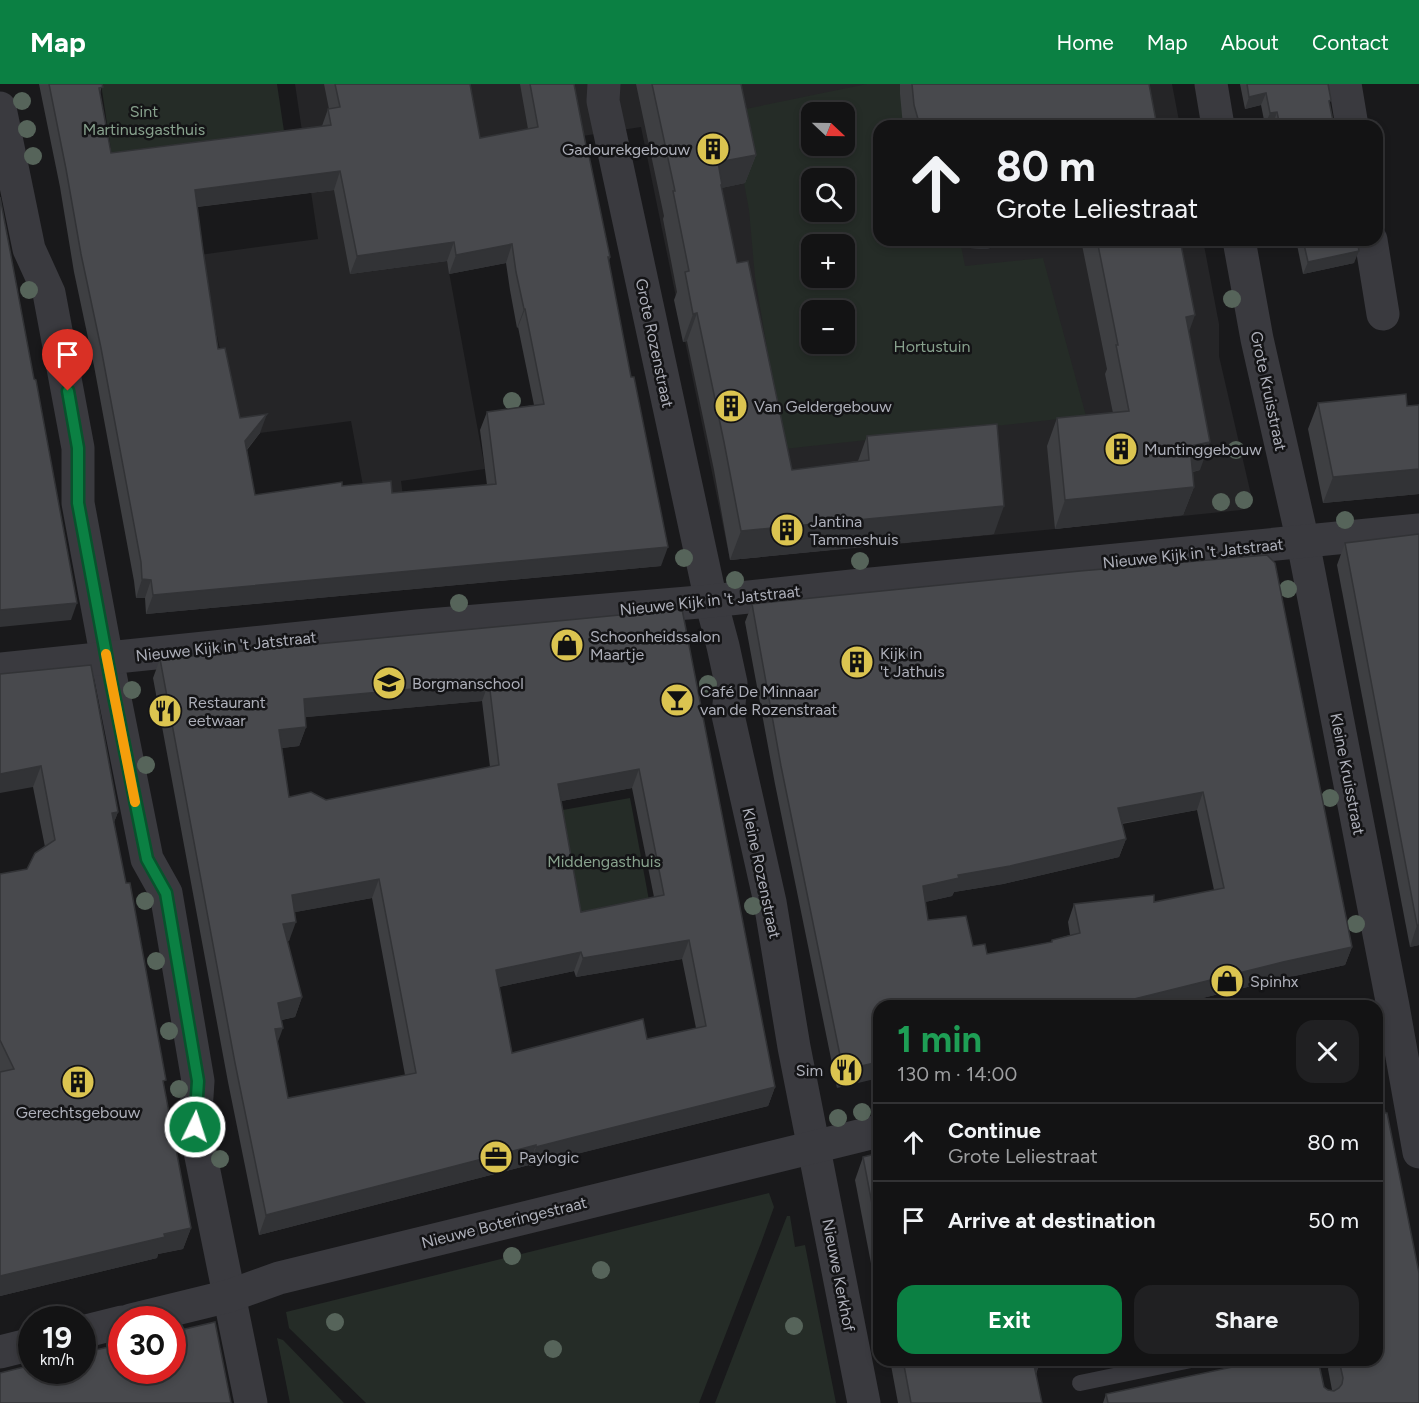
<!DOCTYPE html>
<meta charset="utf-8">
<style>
:root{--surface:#131314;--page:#202022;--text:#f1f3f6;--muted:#9d9ea0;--line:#323234;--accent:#0b8043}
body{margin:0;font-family:Figtree,sans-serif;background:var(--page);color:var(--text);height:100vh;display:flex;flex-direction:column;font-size:22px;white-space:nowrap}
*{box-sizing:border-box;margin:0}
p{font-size:20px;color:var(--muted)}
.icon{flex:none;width:33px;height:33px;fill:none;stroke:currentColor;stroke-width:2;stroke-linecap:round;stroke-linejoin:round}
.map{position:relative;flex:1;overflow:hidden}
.details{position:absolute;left:873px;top:916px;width:510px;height:366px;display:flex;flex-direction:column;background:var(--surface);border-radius:18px;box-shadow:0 3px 9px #0003,0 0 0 2px var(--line)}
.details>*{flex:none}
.guide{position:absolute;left:873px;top:36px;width:510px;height:126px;border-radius:18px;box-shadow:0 3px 9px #0003,0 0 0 2px var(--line);background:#131314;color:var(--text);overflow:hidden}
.needle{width:39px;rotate:112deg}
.controls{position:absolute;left:801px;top:18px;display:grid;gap:12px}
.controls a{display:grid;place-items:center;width:54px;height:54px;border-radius:12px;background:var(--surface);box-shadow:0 3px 9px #0003,0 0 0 2px var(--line);font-size:30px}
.speed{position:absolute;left:18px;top:1222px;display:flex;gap:12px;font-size:30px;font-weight:700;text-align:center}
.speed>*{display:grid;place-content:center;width:78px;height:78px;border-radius:50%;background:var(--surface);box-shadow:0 3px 9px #0003,0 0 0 2px var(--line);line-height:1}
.speed small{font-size:15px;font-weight:400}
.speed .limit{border:9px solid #d22;background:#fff;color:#111}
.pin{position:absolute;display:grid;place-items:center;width:51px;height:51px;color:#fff;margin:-62px -26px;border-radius:50% 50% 50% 0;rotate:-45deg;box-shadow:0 0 6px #0007}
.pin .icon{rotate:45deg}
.me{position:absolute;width:66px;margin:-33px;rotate:4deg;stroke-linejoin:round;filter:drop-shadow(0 0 4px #0008)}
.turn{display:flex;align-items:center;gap:21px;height:126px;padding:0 24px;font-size:27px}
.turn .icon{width:78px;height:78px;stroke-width:2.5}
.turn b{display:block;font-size:42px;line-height:51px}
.round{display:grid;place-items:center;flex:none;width:63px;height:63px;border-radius:18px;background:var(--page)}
.headline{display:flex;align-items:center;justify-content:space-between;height:102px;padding:0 24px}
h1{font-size:36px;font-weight:700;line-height:45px;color:#1e9e55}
.primary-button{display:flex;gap:12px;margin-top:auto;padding:12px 24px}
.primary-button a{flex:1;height:69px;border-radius:18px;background:var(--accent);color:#fff;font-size:24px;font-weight:700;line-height:69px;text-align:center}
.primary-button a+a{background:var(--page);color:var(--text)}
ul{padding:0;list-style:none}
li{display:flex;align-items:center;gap:18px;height:78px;padding:0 24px;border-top:2px solid var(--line)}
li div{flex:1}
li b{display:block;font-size:22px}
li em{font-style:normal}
header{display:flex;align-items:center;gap:36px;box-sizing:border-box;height:84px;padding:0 30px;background:var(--accent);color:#fff}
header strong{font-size:28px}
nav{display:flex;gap:33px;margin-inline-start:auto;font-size:21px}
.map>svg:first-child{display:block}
</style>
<header>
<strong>Map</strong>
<nav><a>Home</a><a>Map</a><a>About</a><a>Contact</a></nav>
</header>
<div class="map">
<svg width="1419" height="1319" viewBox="0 0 1419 1319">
<rect width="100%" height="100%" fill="#19191b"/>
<path fill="#252527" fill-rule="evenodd" d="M295 0H1172L1180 42H879V156H1203L1219 240V272L1252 415 1251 420 1247 424 1241 426 1055 445 730 476 641 43 576 53 447 177 485 385 401 397 403 412 366 418 351 337 222 354 233 324 199 171 318 155ZM812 28H844V62H812ZM812 94H844V128H812ZM812 160H844V194H812ZM812 226H844V260H812Z"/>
<g fill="#252c27" fill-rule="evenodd">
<path d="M101 0H277L285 54 113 79Z"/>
<path d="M867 0H928L936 42H879V156H960L965 182 1043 174 1086 332 784 365 755 193 749 126 731 28ZM812 28H844V62H812ZM812 94H844V128H812ZM812 160H844V194H812ZM812 226H844V260H812Z"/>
<path d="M630 714 651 827 578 841 557 727Z"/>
<path d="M769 1109 774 1123 761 1159 699 1319H366L289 1244 286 1228Z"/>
<path d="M787 1132H790L795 1163 805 1161 836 1319H715Z"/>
<path d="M277 1254 283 1256 344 1319H290Z"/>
</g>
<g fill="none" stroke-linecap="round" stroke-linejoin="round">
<path stroke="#3a3a3f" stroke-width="16" d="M1080 1299 1191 1276"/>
<g stroke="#3a3a3f" stroke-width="33">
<path d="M604 0 603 17 711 517 723 562 731 599 728 631 770 818 794 963 864 1319"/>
<path d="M1211 0 1218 42"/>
<path d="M1345 0 1352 42"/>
<path d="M0 24 29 165 49 209 78 364V419L107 575 147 775 166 809 198 997 195 1043 251 1319"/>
<path d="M1239 156 1257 255 1303 458 1393 922 1419 1068"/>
<path d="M1371 156 1383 230"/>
<path d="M0 585 417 542 711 517 861 501 1419 446"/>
<path d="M131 1236 229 1212 279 1194 879 1047"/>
<path d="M82 1248 122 1238"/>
<path d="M0 1268 32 1260"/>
</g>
</g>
<g fill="#56645a">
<circle cx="22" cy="17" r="9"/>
<circle cx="27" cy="45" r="9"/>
<circle cx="33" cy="72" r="9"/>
<circle cx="29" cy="206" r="9"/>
<circle cx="1232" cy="215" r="9"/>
<circle cx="512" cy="317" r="9"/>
<circle cx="1236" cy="366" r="9"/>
<circle cx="1244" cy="416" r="9"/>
<circle cx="1221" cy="418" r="9"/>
<circle cx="1345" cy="436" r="9"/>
<circle cx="684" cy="474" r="9"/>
<circle cx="860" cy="477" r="9"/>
<circle cx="735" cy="496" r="9"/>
<circle cx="1288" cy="505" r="9"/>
<circle cx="459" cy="519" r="9"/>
<circle cx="708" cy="600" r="9"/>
<circle cx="132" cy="606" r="9"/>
<circle cx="146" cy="681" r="9"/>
<circle cx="1330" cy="714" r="9"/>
<circle cx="145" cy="817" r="9"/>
<circle cx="753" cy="822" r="9"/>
<circle cx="1356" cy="840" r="9"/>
<circle cx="156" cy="877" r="9"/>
<circle cx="169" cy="947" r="9"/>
<circle cx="179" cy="1005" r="9"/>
<circle cx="862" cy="1028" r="9"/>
<circle cx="838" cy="1034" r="9"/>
<circle cx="220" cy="1075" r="9"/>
<circle cx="512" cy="1172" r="9"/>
<circle cx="601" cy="1186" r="9"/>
<circle cx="335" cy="1238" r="9"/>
<circle cx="794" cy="1242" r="9"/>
<circle cx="553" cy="1265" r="9"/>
</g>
<g fill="#3e3f42" fill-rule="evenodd">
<path d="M39 0H102L100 10 111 69 322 42 328 25H329L324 0H471H470L480 54 528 45 520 0H574L586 62 610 173 609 177 661 482 146 530 145 514H136L134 497 94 282 74 188 60 103ZM334 106 350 190 447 177 449 190 506 179 510 206 517 244 518 243 534 321 487 328 480 346 487 401 392 409 342 402 255 411 247 366 260 349 240 334 218 265 203 166 197 123Z"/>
<path d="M636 0H741L756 71 745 99 721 104 737 179 792 386 858 377 867 352 994 450 730 476 714 386 687 257 683 258 674 216 677 208 663 135 664 132Z"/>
<path d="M900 0H1149L1157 42H903L900 10Z"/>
<path d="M1240 0H1328L1331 16 1329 21 1334 42H1273V40L1265 41 1261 21 1245 25Z"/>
<path d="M956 156H1013L1001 162 985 165 970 164 960 160Z"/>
<path d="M1081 156H1180L1200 386 1193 388 1194 403 1183 431 1055 445 1047 362 1057 334 1113 329 1105 290 1107 285Z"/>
<path d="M1296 156H1357L1354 179 1303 190Z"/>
<path d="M1318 319 1407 322 1419 321V410L1323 419 1308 345Z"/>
<path d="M1419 450V861L1410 863 1337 481 1345 459Z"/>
<path d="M1080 487 1352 863 1345 881 1276 896 1170 922H879L837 1004 775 700 745 538 752 520ZM1197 726 1214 806 1154 818 1074 820 1068 838 1070 851 1052 856 1051 858 987 870 928 836 925 818 952 812 954 808 1003 800 1119 773 1126 755 1122 740Z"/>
<path d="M682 525 775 1003 768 1022 564 1073 529 1082V1081L259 1151 228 998 153 594 160 575ZM482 617 490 683 326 716 289 713 282 664 299 662 306 643 305 633ZM632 704 654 813 581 828 561 717ZM372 814 405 991 288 1014 277 959 282 936 295 933 302 913 287 857H289L295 828ZM682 875 696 944 647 955 512 969 499 903 574 887 576 893Z"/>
<path d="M0 590 118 728 114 738 191 1144 183 1165 158 1170 157 1174 0 1212V790L27 785 45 763 33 703Z"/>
<path d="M1385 1029 1419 1319H1103L1106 1310 1324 1303 1328 1306H1332L1328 1285 1330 1276H1377Z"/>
<path d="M879 1069V1221L855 1096 863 1073Z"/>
<path d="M890 1276H1039V1280L1036 1291 1042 1319H898Z"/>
</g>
<g fill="#323336">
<path d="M1266 9 1261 21 1245 25 1249 13Z"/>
<path d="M1277 28 1273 40 1265 41 1270 29Z"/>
<path d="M756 71 745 99 722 104 712 129 718 78Z"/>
<path d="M340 87 334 106 188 124 195 106Z"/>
<path d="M973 156H1013L1001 162 985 165 970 164Z"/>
<path d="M454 158 447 177 350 190 357 172Z"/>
<path d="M512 160 506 179 449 190 456 171Z"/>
<path d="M1359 167 1354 179 1303 190 1308 178Z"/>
<path d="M524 225H525L518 243 517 244Z"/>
<path d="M697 229 687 257 683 258 693 230Z"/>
<path d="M1195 231 1185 259 1186 233Z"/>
<path d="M267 330 260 349 238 376 245 357Z"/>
<path d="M1210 358 1200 386 1180 390 1190 362Z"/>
<path d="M1419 385V410L1323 419 1333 393Z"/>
<path d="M1194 403 1183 431 1055 445 1065 416Z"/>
<path d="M1004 422 994 450 730 476 741 447Z"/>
<path d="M668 463 661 482 146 530 153 511Z"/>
<path d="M142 495 151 496 145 514H136Z"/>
<path d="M77 519 71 536 0 543V526Z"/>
<path d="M489 598 482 617 297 634 304 615Z"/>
<path d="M306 643 299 662 272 665 279 646Z"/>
<path d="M41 682 33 703 0 709V690Z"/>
<path d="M639 685 632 704 551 719 558 700Z"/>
<path d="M1203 708 1197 726 1111 741 1118 724Z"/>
<path d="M118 728 110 749 112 729Z"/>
<path d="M1126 755 1119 773 1003 800 954 808 952 812 916 820 923 802 958 791Z"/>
<path d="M379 795 372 814 285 830 292 811Z"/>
<path d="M296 838 289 857 276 859 283 840Z"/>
<path d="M1417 841H1419V861L1410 863Z"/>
<path d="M689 856 682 875 576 893 583 874Z"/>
<path d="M1352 863 1345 881 1276 896 1170 922H1106L1283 878Z"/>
<path d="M581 868 574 887 489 905 496 886Z"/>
<path d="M302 913 295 933 271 938 278 919Z"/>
<path d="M283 944 276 963 275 945Z"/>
<path d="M879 978V994L837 1004 843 986Z"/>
<path d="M775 1003 768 1022 529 1082 536 1063Z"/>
<path d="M536 1061 529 1081 259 1151 266 1131Z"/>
<path d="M191 1144 183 1165 158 1170 157 1174 0 1212V1192Z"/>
<path d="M1039 1280 1031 1303 1034 1281Z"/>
</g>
<g fill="#48494d" stroke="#323336" stroke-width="1.5" fill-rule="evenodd">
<path d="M49 0H102L103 3 99 4 111 69 331 41 328 25 340 23 335 0H470L480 54 538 43 530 0H574L586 62H587L610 173H608L631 293H634L668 463 153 511 151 496 142 495 141 478 101 264 81 170 66 85ZM340 87 357 172 454 158 456 171 512 160 516 188 524 225H525L544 320 487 328 496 400 392 409 391 397 342 402V398L255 411 245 357 267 330 240 334 225 264 218 265 203 166 195 106Z"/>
<path d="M652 0H741L756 71 718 78 722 101H721L737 179 748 177 792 386 869 376 867 352 997 340 1004 422 741 447 724 358 697 229 693 230 685 188 689 187 673 107H675Z"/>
<path d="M912 0H1149L1157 42H920L914 21Z"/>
<path d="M1247 0H1328L1331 16 1329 17 1334 42H1280L1277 28 1270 29 1266 9 1249 13Z"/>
<path d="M0 113 34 295 36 296 77 519 0 526Z"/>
<path d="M1097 156H1180L1195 231 1186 233 1210 358 1190 362 1194 403 1065 416 1057 334 1129 327 1116 261H1118Z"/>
<path d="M1303 156H1357L1359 167 1308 178Z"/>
<path d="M1406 310 1407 322 1419 321V385L1333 393 1318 319Z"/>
<path d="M1419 450V841H1417L1345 459Z"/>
<path d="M1267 471 1275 479 1352 863 1283 878 1106 922H879V978L843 986 781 682 752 520 1080 487ZM1203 708 1224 804 1154 818V811L1074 820 1080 849 1052 856V858L987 870 985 860 973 862 966 832 928 836 923 802 959 794 958 791 1010 782 1126 755 1118 724Z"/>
<path d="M682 525 775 1003 571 1054 536 1063V1061L266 1131 235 979 160 575ZM489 598 499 681 326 716 311 708 289 713 279 646 306 643 304 615ZM639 685 664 811 581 828 558 700ZM379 795 416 989 288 1014 275 945 283 944 278 919 302 913 283 840 296 838 292 811ZM689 856 706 942 647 955 643 935 512 969 496 886 581 868 583 874Z"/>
<path d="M91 581 118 728 112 729 126 799H130L166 996 163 997 191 1144 164 1150 165 1153 0 1192V988L14 985 0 956V790L27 785 35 769 55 756 41 682 0 690V590Z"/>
<path d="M1377 984 1385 1029H1387L1419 1189V1319H1108L1106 1310 1265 1276H1318L1324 1303 1328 1306 1334 1307 1339 1304 1342 1300 1343 1294 1339 1276H1377Z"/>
<path d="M879 1069V1156L863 1073Z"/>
<path d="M215 1238 231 1319H0V1289L32 1281V1287H82V1269L122 1260V1287H172V1248Z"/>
<path d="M903 1276H1039V1280L1034 1281 1042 1319H911Z"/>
</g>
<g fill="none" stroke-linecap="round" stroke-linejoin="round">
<defs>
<path id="route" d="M68 307 78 364V419L111 597 147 775 166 809 198 997 195 1043"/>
</defs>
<use href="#route" stroke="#07532c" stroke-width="15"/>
<use href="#route" stroke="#0b8043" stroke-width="10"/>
<path stroke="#f59e0b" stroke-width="10" d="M106 570 135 718"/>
</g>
<defs>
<symbol id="building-disc" viewBox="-11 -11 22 22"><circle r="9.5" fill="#dbc450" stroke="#141416"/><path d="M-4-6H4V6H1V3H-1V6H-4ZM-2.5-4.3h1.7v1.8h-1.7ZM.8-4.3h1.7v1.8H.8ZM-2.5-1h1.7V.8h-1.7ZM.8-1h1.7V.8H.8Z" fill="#111"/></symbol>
<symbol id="shop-disc" viewBox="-11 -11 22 22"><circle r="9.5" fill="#dbc450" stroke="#141416"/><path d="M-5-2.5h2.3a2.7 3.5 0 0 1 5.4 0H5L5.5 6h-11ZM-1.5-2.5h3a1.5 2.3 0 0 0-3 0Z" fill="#111"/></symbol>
<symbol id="school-disc" viewBox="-11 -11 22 22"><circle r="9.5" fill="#dbc450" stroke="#141416"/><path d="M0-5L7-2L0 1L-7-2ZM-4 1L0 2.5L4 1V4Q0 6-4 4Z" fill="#111"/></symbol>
<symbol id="bar-disc" viewBox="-11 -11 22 22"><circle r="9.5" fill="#dbc450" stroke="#141416"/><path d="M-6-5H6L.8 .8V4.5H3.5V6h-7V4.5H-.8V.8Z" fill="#111"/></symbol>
<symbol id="restaurant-disc" viewBox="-11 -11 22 22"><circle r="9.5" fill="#dbc450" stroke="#141416"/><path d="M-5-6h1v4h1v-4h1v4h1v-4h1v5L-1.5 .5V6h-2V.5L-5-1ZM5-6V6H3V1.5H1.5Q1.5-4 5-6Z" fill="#111"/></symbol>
<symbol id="office-disc" viewBox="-11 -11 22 22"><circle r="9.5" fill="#dbc450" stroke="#141416"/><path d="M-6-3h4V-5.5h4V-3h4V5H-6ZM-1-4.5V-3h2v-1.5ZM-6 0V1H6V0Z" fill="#111"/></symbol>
</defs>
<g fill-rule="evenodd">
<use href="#building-disc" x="694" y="46" width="38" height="38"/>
<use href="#building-disc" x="712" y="303" width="38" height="38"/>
<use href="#building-disc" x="1102" y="346" width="38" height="38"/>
<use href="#building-disc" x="768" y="427" width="38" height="38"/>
<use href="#shop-disc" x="548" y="542" width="38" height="38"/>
<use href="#building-disc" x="838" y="559" width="38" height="38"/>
<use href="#school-disc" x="370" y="580" width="38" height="38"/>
<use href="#bar-disc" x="658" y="597" width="38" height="38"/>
<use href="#restaurant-disc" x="146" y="608" width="38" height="38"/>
<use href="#shop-disc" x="1208" y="878" width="38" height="38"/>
<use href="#restaurant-disc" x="827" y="967" width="38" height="38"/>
<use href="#building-disc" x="59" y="979" width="38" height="38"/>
<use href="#office-disc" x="477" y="1054" width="38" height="38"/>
</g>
<g text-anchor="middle" stroke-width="5" stroke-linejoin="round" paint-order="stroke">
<g font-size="16" fill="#87a18d" stroke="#141416">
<text x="144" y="33">Sint<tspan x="144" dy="18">Martinusgasthuis</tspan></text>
<text x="932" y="268">Hortustuin</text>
<text x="604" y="783">Middengasthuis</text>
</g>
<g font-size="16" fill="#adafb9" stroke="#141416" text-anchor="start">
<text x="690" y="71" text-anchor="end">Gadourekgebouw</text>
<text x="754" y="328">Van Geldergebouw</text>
<text x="1144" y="371">Muntinggebouw</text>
<text x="810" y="443">Jantina<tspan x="810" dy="18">Tammeshuis</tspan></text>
<text x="590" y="558">Schoonheidssalon<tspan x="590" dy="18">Maartje</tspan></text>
<text x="880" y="575">Kijk in<tspan x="880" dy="18">'t Jathuis</tspan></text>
<text x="412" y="605">Borgmanschool</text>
<text x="700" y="613">Café De Minnaar<tspan x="700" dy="18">van de Rozenstraat</tspan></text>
<text x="188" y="624">Restaurant<tspan x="188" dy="18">eetwaar</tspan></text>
<text x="1250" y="903">Spinhx</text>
<text x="823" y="992" text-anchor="end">Sim</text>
<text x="78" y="1034" text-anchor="middle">Gerechtsgebouw</text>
<text x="519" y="1079">Paylogic</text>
</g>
<g font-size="16" fill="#adafb9" stroke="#141416">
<text transform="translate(655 259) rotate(78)" y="6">Grote Rozenstraat</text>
<text transform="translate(1269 307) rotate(78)" y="6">Grote Kruisstraat</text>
<text transform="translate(1193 469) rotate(-6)" y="6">Nieuwe Kijk in 't Jatstraat</text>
<text transform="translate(710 516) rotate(-6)" y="6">Nieuwe Kijk in 't Jatstraat</text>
<text transform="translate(226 562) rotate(-6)" y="6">Nieuwe Kijk in 't Jatstraat</text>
<text transform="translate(1348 690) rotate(79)" y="6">Kleine Kruisstraat</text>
<text transform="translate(762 789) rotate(78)" y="6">Kleine Rozenstraat</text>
<text transform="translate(504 1138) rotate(-14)" y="6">Nieuwe Boteringestraat</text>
<text transform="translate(839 1191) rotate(79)" y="6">Nieuwe Kerkhof</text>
</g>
</g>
</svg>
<div class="controls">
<a><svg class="needle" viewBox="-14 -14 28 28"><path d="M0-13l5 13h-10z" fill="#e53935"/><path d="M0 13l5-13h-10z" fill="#9d9ea0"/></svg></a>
<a><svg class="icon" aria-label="search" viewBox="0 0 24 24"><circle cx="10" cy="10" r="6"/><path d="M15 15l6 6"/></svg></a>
<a>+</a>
<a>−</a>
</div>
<div class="speed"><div>19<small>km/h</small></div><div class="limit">30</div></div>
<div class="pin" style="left:68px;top:307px;background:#d93025"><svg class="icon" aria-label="arrive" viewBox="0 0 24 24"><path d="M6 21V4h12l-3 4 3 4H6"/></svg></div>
<svg class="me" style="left:195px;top:1043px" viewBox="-20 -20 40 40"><circle r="17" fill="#0b8043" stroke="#fff" stroke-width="3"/><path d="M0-11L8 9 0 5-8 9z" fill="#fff"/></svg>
<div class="guide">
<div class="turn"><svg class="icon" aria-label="ahead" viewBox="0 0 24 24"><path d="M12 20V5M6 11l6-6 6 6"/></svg><div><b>80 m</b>Grote Leliestraat</div></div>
</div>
<section class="details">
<div class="headline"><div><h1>1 min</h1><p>130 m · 14:00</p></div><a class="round"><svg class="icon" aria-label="close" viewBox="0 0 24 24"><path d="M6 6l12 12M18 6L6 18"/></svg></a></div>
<ul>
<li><svg class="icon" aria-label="ahead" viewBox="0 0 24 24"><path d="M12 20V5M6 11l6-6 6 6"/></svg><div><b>Continue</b><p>Grote Leliestraat</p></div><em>80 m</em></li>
<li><svg class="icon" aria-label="arrive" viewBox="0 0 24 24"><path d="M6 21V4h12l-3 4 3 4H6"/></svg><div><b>Arrive at destination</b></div><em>50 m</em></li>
</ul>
<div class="primary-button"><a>Exit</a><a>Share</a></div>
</section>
</div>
